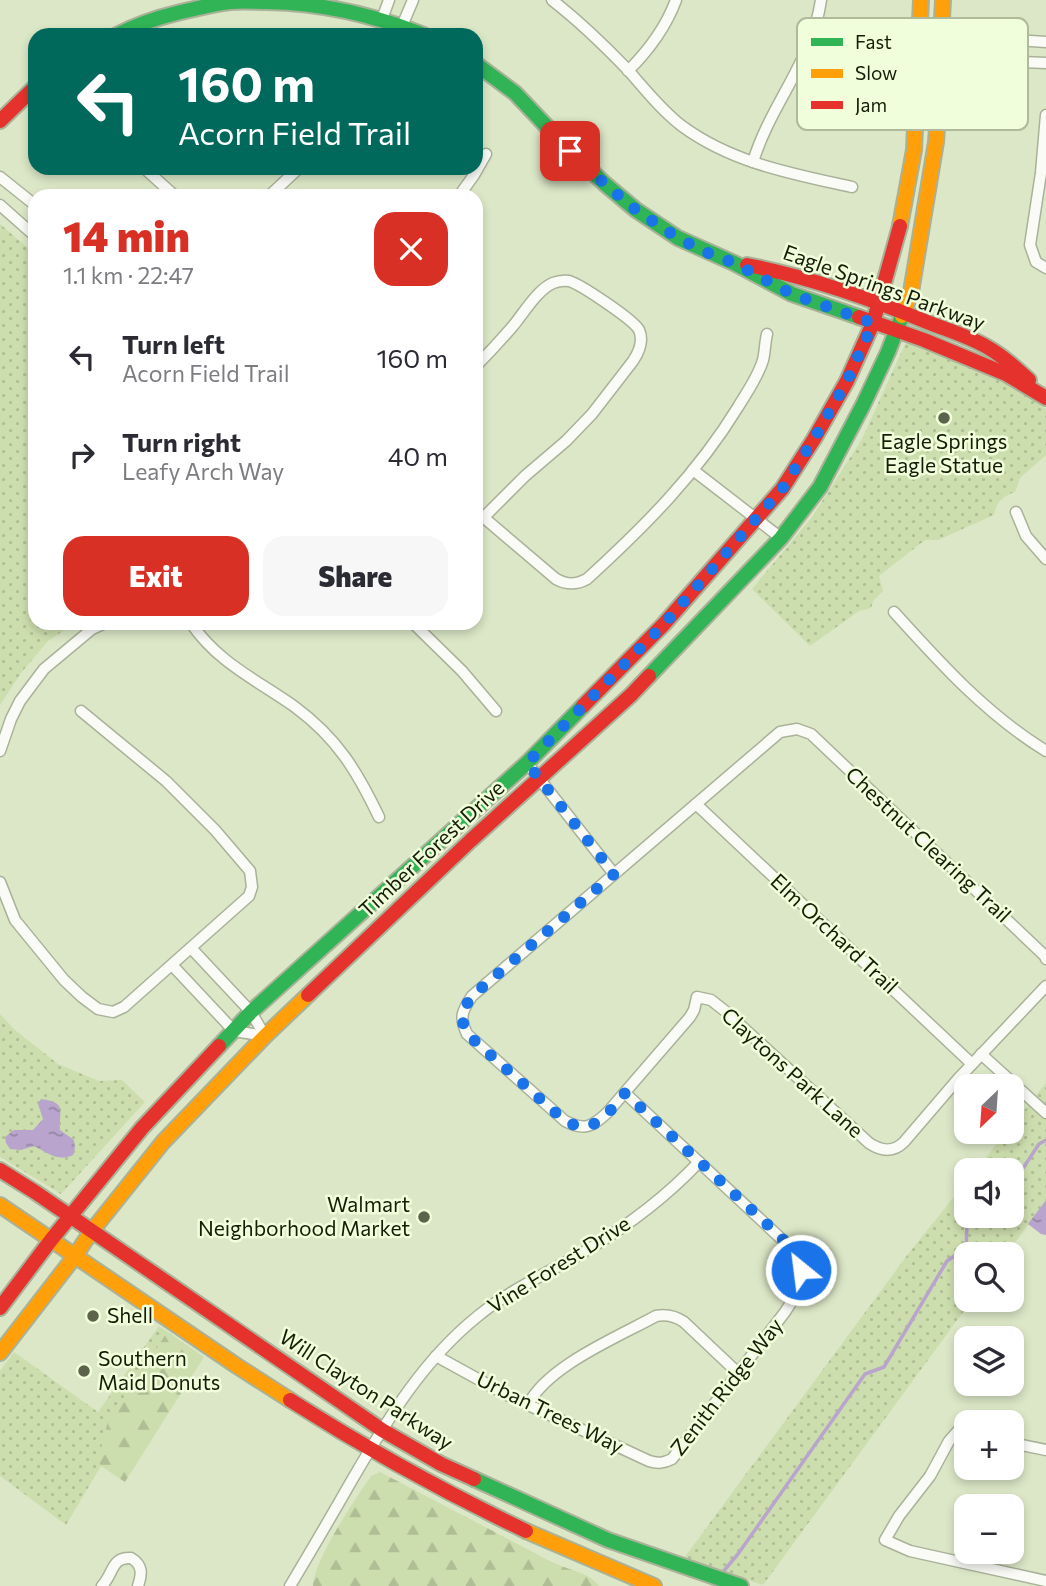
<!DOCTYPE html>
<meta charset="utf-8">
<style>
:root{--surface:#fff;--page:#f7f7f7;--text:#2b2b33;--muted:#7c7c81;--accent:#d93025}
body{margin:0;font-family:Commissioner,sans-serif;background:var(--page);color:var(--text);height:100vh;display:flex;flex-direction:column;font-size:26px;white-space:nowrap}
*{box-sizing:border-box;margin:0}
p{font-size:23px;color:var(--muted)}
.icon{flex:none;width:38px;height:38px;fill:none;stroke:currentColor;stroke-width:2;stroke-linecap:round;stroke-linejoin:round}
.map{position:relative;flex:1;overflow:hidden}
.drawer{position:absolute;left:28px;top:189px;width:455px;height:441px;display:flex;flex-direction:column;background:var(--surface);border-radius:21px;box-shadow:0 4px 10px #0003}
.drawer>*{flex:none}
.top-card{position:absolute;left:28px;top:28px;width:455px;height:147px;border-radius:21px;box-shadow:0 4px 10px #0003;background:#00695c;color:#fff;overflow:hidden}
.needle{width:46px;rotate:205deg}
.controls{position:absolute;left:954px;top:1074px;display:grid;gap:14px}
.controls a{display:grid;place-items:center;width:70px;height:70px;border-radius:14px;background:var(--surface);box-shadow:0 4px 10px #0003;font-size:35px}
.pin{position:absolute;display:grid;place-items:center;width:60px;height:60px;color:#fff;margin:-30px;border-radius:14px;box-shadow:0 4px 10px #0006}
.me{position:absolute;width:77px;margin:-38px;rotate:331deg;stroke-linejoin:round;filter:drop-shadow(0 0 5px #0008)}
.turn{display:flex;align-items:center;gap:24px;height:147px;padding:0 35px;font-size:32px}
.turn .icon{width:91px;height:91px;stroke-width:2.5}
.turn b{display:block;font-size:49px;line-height:60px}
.round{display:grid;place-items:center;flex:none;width:74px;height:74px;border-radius:21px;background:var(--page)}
.overview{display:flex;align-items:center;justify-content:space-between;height:119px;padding:0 35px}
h1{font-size:42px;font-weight:800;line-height:52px;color:var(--accent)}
.action{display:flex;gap:14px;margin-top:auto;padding:14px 35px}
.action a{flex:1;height:80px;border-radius:21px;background:var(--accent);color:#fff;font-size:28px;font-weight:800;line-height:80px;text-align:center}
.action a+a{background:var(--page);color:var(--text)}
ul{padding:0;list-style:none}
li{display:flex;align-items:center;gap:21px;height:98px;padding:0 35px}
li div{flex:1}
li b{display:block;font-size:26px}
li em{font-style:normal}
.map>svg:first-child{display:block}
</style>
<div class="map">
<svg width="1046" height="1586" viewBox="0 0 1046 1586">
<defs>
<pattern id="grass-dots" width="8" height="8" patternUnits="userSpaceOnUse" patternTransform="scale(1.75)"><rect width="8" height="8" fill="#cddeae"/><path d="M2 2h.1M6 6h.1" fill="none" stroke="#afbe94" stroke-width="1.8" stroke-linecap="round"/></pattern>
<pattern id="forest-firs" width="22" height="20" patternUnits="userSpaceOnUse" patternTransform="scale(1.75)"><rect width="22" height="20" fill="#cddeae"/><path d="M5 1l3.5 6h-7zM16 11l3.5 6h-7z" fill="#afbe94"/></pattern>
<pattern id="water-ripples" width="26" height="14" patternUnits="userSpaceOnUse" patternTransform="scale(1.75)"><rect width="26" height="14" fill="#b8a4cd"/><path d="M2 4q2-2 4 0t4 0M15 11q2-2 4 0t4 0" fill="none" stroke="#9585a4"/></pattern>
</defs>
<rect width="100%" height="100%" fill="#dce7c7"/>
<g fill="url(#grass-dots)">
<path d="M0 224 35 254V623H71L72 625 48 641 21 673 0 705Z"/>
<path d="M910 343 955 360 1018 390 1046 409V455L1020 478 1015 492C1003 496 996 502 994 515L938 540H925L879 576 883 591 873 601 871 608 859 611 810 646 752 589 812 517 862 439 905 344Z"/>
<path d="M0 1014 15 1030 58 1064 99 1081 122 1080 145 1102 61 1194 0 1157Z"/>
<path d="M1046 1083V1200L1006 1255H966V1300H972L763 1585 684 1558 908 1254 966 1182V1216H1012V1171H975L1006 1132H1012V1126Z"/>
<path d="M159 1326 171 1334 121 1413 101 1466 66 1525 0 1476V1371L14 1352 98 1412Z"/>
</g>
<g fill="url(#forest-firs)">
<path d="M166 1334H171L204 1357 125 1482 101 1466 98 1461 108 1421Z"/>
<path d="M380 1472 535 1553C542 1557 549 1561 557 1564 571 1571 589 1572 599 1586H313C314 1560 355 1499 371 1476Z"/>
</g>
<g fill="url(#water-ripples)">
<path d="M41 1099C67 1103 59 1109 60 1130L74 1140 75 1148 73 1155C58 1162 48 1153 34 1146L21 1150 10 1149 6 1143 5 1137 14 1130H33L43 1119 38 1104Z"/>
<path d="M1046 1200V1235L1041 1234 1028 1224Z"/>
</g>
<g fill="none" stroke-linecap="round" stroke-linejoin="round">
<g stroke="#b8a4cd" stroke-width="3.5">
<path d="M1012 1185 1039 1144 1046 1140"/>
<path d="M722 1573 738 1554 865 1374 884 1367 947 1261 966 1248 967 1225 985 1216"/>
</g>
<defs>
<g id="street">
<path d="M552 0C579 21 603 44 627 69 645 89 661 110 682 126 732 163 793 174 852 187"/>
<path d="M382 19 389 0"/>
<path d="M402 26 413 0"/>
<path d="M919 34 1046 42"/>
<path d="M917 58 1046 63"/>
<path d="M628 71C648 51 666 27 676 0"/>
<path d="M1046 115 1041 173 1030 245 1036 262 1046 268"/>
<path d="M753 162C770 105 812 62 821 0"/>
<path d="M144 168 175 196"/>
<path d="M0 177 35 205"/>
<path d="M269 196 299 168"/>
<path d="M459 196 474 175 486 154"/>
<path d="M0 205 35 236"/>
<path d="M476 366C489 353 501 340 513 326 523 314 538 289 553 283 558 281 563 280 569 281 580 284 634 320 639 330 644 341 639 352 633 361L592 414 566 441 525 476 484 517"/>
<path d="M693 470 781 538"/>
<path d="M476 511 556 579C567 585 576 585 587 579 644 527 697 474 738 407 747 392 758 377 763 360 765 352 765 342 767 334"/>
<path d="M1016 512 1026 536 1046 559"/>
<path d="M894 612C941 664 986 714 1046 751"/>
<path d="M191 623C218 663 257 680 295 707 337 738 357 771 379 817"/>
<path d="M413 623 462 671 496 711"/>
<path d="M0 751 11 719 20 701 44 669 92 629 105 623"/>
<path d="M527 763 614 874"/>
<path d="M696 804 972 1064"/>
<path d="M0 882 15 920 64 980 82 997 98 1009 113 1012 124 1007 249 896 252 887 250 871 215 830 166 781 81 711"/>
<path d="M191 948 251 1012 265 1036"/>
<path d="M1046 959 1045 956 811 734 797 729 780 732 472 996C462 1011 459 1017 467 1034L565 1121C584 1131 592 1127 607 1113L690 1017 694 1010 697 997 711 1000 725 1011 869 1143C881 1151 893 1153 904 1142L958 1079 1046 986"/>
<path d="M172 965 234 1031 265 1036"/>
<path d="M981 1054 1046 1113"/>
<path d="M436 1356 507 1395 649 1461C658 1464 664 1463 672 1459L785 1312C801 1289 807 1272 790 1247L625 1093"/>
<path d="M528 1405C547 1366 618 1337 656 1316 667 1314 675 1316 684 1322L738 1373"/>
<path d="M966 1427 963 1425 949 1441 930 1476 899 1516 885 1540 910 1551 1046 1581"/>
<path d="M1012 1443 1046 1450"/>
<path d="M102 1586C114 1573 111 1557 131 1558 143 1565 142 1574 138 1586"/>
<path d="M290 1586C311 1551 332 1515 352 1480 387 1420 423 1360 478 1316 511 1289 550 1272 587 1250 629 1225 666 1197 699 1162"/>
</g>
<g id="fast">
<path d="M117 35C136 25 156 18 177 13 195 9 212 4 230 2 242 1 255 2 267 2 322 3 374 15 424 35"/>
<path d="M476 64 515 93 570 151 605 184 636 210 678 238 734 263 792 294 859 317"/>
<path d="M649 676 781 538 820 487 863 405 888 352 902 316"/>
<path d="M219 1046 251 1012 527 763 583 706"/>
<path d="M474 1479 608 1540 741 1586"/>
</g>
<g id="slow">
<path d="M900 226 914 150 921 0"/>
<path d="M902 316 911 292 936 142 942 59 941 37 943 0"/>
<path d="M0 1205 237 1366 290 1400"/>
<path d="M0 1353 75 1256 91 1232 163 1142 265 1036 308 995"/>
<path d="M526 1531 654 1586"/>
</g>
<g id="jam">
<path d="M0 121 35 87"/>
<path d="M747 265C809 277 869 298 927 322 947 330 968 336 987 347 1003 356 1016 368 1029 380"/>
<path d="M859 317 924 340 1006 374 1046 398"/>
<path d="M583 706 664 624 782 489 814 439 847 381 873 323 900 226"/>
<path d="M308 995 470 841 631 695 649 676"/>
<path d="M0 1170 35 1192 382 1430 441 1464 474 1479"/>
<path d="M0 1308 51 1240 142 1128 219 1046"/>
<path d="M290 1400C367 1449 444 1492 526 1531"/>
</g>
</defs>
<use href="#street" stroke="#a9b299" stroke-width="13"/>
<use href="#fast" stroke="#a9b299" stroke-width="18"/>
<use href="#slow" stroke="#a9b299" stroke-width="18"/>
<use href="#jam" stroke="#a9b299" stroke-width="18"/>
<use href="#street" stroke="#fafbf7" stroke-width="10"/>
<use href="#fast" stroke="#30b455" stroke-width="14"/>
<use href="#slow" stroke="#ff9f0a" stroke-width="14"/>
<use href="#jam" stroke="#e5322d" stroke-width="14"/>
</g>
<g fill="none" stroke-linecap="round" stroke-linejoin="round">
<path stroke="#1a73e8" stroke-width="12" stroke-dasharray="0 21.6" d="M570 151 605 184 636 210 678 238 708 253 734 263 792 294 873 323 847 381 814 439 782 489 664 624 527 763 614 874 472 996C462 1011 459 1016 467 1034L565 1121C594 1137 608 1113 625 1093L781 1237 797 1258 801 1270"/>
</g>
<g fill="#5b644a" stroke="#f1fedb" stroke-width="2.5">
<circle cx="944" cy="418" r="7"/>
<circle cx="424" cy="1217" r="7"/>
<circle cx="93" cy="1316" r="7"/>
<circle cx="84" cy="1371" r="7"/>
</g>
<g text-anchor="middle" stroke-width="5" stroke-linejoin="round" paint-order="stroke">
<g font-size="21" fill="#161d07" stroke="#f1fedb">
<text transform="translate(884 288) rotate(20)" y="7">Eagle Springs Parkway</text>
<text transform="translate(928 845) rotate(43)" y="7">Chestnut Clearing Trail</text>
<text transform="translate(432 849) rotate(-43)" y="7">Timber Forest Drive</text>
<text transform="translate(834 934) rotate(43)" y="7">Elm Orchard Trail</text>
<text transform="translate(792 1073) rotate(42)" y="7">Claytons Park Lane</text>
<text transform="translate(559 1265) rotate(-32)" y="7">Vine Forest Drive</text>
<text transform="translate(727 1387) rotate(-52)" y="7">Zenith Ridge Way</text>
<text transform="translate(366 1390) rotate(33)" y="7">Will Clayton Parkway</text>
<text transform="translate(550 1413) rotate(26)" y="7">Urban Trees Way</text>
</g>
<g font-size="21" fill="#161d07" stroke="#f1fedb" text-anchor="start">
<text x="944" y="449" text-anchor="middle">Eagle Springs<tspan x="944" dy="24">Eagle Statue</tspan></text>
<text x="410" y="1212" text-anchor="end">Walmart<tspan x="410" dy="24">Neighborhood Market</tspan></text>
<text x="107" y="1323">Shell</text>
<text x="98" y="1366">Southern<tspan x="98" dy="24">Maid Donuts</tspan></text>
</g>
</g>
<rect x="797" y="18" width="231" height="112" rx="10" fill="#f1fedb" stroke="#afba9b" stroke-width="2"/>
<rect x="811" y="38" width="32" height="8" fill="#30b455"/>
<rect x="811" y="69" width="32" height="9" fill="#ff9f0a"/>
<rect x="811" y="101" width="32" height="8" fill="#e5322d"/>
<g font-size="19" fill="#161d07">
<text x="855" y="49">Fast</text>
<text x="855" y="80">Slow</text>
<text x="855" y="112">Jam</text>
</g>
</svg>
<div class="controls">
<a><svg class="needle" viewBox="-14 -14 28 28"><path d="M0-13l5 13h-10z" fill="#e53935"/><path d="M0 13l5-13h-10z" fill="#7c7c81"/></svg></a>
<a><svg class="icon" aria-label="sound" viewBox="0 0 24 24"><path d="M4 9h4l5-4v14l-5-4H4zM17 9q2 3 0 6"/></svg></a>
<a><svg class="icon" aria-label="search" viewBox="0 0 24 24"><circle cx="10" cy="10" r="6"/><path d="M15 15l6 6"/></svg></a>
<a><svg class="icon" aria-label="layers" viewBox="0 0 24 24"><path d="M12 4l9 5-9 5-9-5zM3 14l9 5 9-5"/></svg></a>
<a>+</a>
<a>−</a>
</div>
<div class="pin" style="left:570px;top:151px;background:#d93025"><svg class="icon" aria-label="arrive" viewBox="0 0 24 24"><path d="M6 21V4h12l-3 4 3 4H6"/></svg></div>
<svg class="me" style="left:801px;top:1270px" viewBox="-20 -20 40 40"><circle r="17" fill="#1a73e8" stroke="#fff" stroke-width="3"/><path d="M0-11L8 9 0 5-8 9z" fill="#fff"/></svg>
<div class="top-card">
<div class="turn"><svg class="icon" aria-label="left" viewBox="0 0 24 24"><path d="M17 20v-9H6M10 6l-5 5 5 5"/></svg><div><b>160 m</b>Acorn Field Trail</div></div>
</div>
<section class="drawer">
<div class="overview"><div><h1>14 min</h1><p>1.1 km · 22:47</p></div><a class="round" style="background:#d93025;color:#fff"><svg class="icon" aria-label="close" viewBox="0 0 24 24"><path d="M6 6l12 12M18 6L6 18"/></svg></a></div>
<ul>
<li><svg class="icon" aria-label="left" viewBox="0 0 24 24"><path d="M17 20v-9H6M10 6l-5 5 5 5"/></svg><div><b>Turn left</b><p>Acorn Field Trail</p></div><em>160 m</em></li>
<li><svg class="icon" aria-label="right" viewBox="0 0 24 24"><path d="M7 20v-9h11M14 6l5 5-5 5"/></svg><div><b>Turn right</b><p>Leafy Arch Way</p></div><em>40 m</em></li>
</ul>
<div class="action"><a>Exit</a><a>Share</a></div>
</section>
</div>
